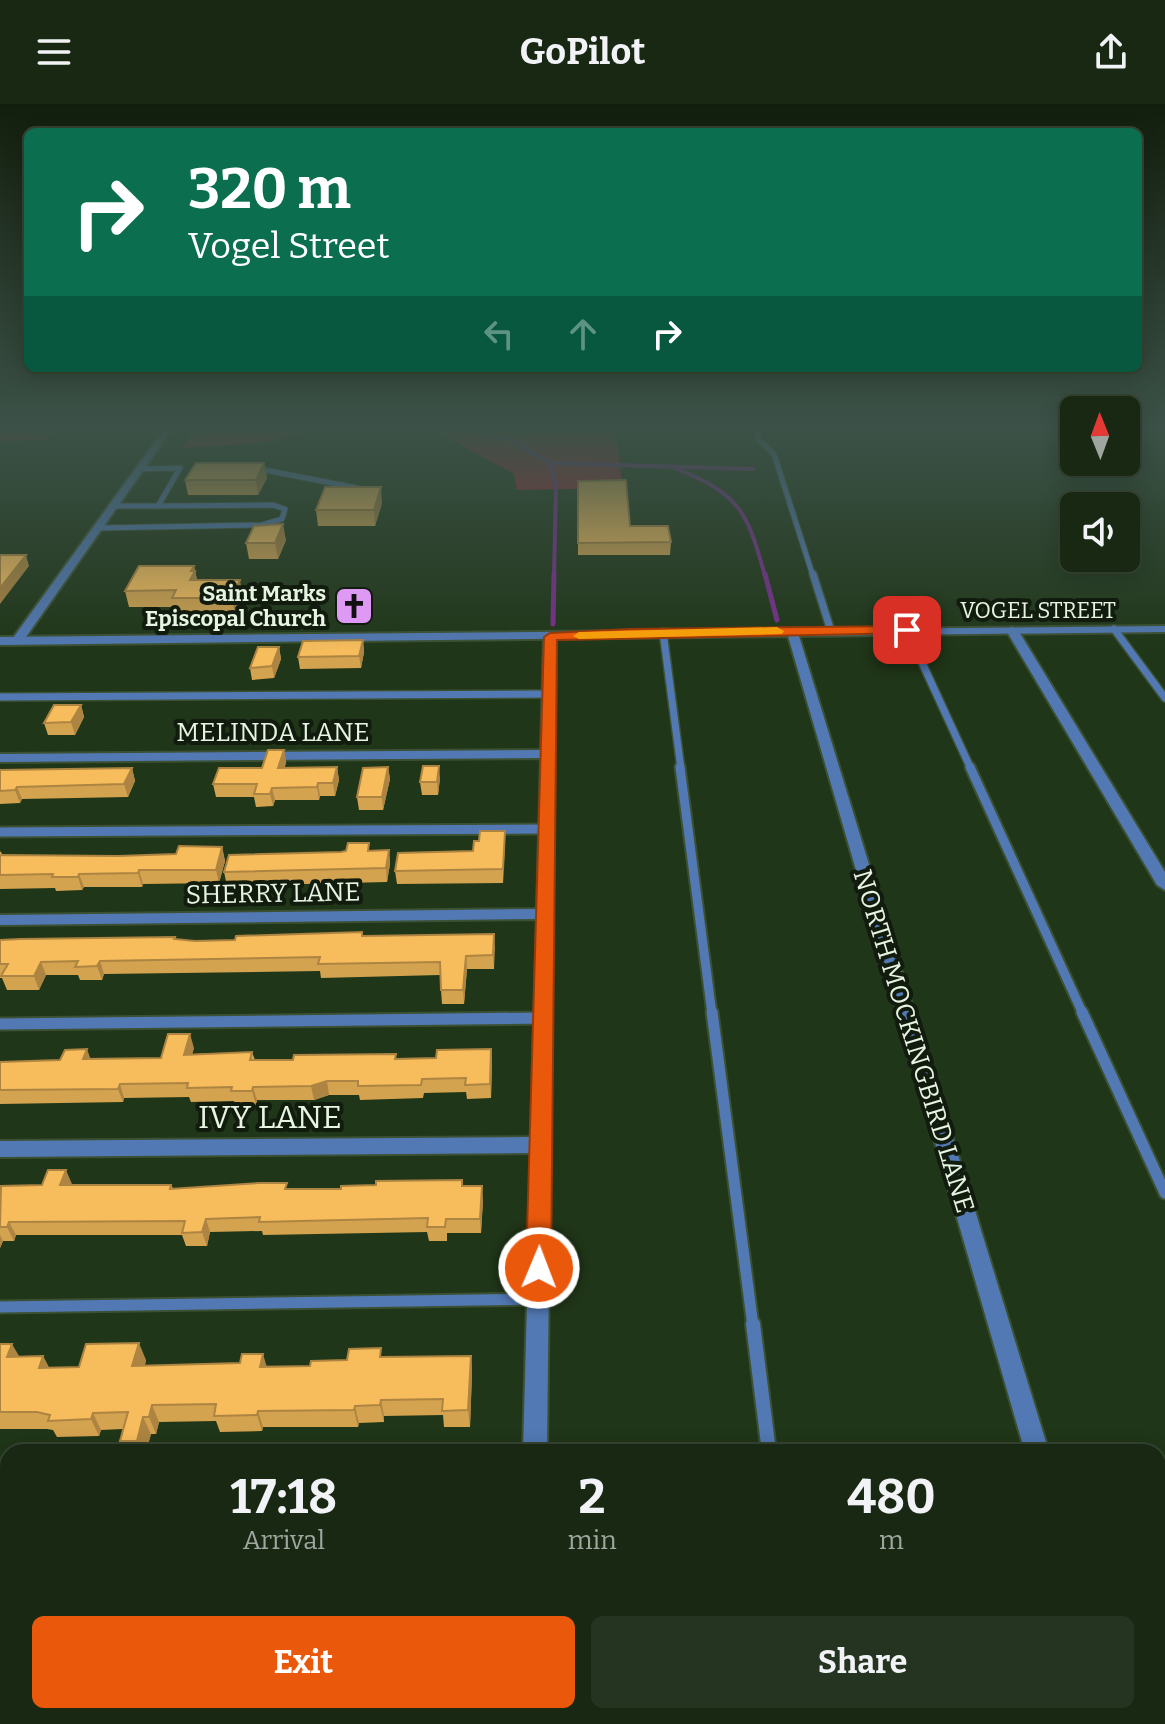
<!DOCTYPE html>
<style>
:root{--surface:#182812;--page:#253420;--text:#f1f3f6;--muted:#9fa69f;--line:#364432;--accent:#ea580c}
body{margin:0;font-family:Bitter,serif;background:var(--page);color:var(--text);height:100vh;display:flex;flex-direction:column;font-size:30px;white-space:nowrap}
*{box-sizing:border-box;margin:0}
p{font-size:26px;color:var(--muted)}
.icon{flex:none;width:44px;height:44px;fill:none;stroke:currentColor;stroke-width:2;stroke-linecap:round;stroke-linejoin:round}
.map{position:relative;flex:1;overflow:hidden}
.sheet{position:absolute;left:0px;top:1340px;width:1166px;height:280px;display:flex;flex-direction:column;background:var(--surface);border-radius:24px 24px 0 0;box-shadow:0 4px 20px #0003,0 0 0 2px var(--line)}
.sheet>*{flex:none}
.hud{position:absolute;left:24px;top:24px;width:1118px;height:244px;border-radius:12px;box-shadow:0 4px 20px #0003,0 0 0 2px var(--line);background:#0b6e4f;color:#fff;overflow:hidden}
.needle{width:52px;rotate:359deg}
.fabs{position:absolute;left:1060px;top:292px;display:grid;gap:16px}
.fabs a{display:grid;place-items:center;width:80px;height:80px;border-radius:12px;background:var(--surface);box-shadow:0 4px 20px #0003,0 0 0 2px var(--line);font-size:40px}
.pin{position:absolute;display:grid;place-items:center;width:68px;height:68px;color:#fff;margin:-34px;border-radius:16px;box-shadow:0 4px 12px #0006}
.me{position:absolute;width:88px;margin:-44px;rotate:1deg;stroke-linejoin:round;filter:drop-shadow(0 0 6px #0008)}
.turn{display:flex;align-items:center;gap:28px;height:168px;padding:0 32px;font-size:36px}
.turn .icon{width:104px;height:104px;stroke-width:2.5}
.turn b{display:block;font-size:56px;line-height:68px}
.lanes{display:flex;align-items:center;height:76px;padding:0 32px;background:#0003;justify-content:center;gap:40px;direction:ltr}
.lanes .off{opacity:.35}
.eta{display:flex;justify-content:space-evenly;align-items:center;height:136px;text-align:center}
.eta b{font-size:48px;font-weight:700;line-height:56px}
.button{display:flex;gap:16px;margin-top:auto;padding:16px 32px}
.button a{flex:1;height:92px;border-radius:12px;background:var(--accent);color:#fff;font-size:32px;font-weight:700;line-height:92px;text-align:center}
.button a+a{background:var(--page);color:var(--text)}
header{display:flex;justify-content:space-between;align-items:center;height:104px;padding:0 32px;background:var(--surface);font-size:36px;font-weight:700}
.map>svg:first-child{display:block}
</style>
<header><svg class="icon" aria-label="menu" viewBox="0 0 24 24"><path d="M4 6h16M4 12h16M4 18h16"/></svg>GoPilot<svg class="icon" aria-label="share" viewBox="0 0 24 24"><path d="M12 15V3M7 8l5-5 5 5M5 13v7h14v-7"/></svg></header>
<div class="map">
<svg width="1165" height="1620" viewBox="0 0 1165 1620">
<rect width="100%" height="100%" fill="#203618"/>
<g fill="#9e2537">
<path d="M0 321H60L45 336 0 337Z"/>
<path d="M199 321H330L269 338 183 344Z"/>
<path d="M424 321H614L623 384 517 386 514 370Z"/>
</g>
<g fill="none" stroke-linecap="round" stroke-linejoin="round">
<g stroke="#7a2e90" stroke-width="4">
<path d="M462 321 514 338 550 359 556 381 554 472"/>
<path d="M550 359 753 365"/>
<path d="M675 364C740 390 747 407 765 472"/>
</g>
<g stroke="#7a2e90" stroke-width="5">
<path d="M765 470 777 516"/>
<path d="M553 520 554 470"/>
</g>
<defs>
<g id="service-far4">
<path d="M758 321V335L774 350 813 472"/>
<path d="M255 364 357 384"/>
<path d="M114 402H158"/>
<path d="M98 424 262 421 282 415 285 405 273 401 158 402 180 364 140 365"/>
</g>
<g id="service-far3">
<path d="M813 470 831 527"/>
<path d="M1114 525 1165 594"/>
<path d="M907 526 971 665"/>
<path d="M663 528 681 665"/>
<path d="M0 593 549 590"/>
</g>
<g id="service-far2">
<path d="M680 663 712 910"/>
<path d="M970 663 1083 910"/>
<path d="M0 728 547 725"/>
</g>
<g id="service-far1">
<path d="M712 908 753 1222"/>
<path d="M1082 908 1165 1089"/>
<path d="M0 920 544 914"/>
<path d="M0 1203 537 1195"/>
</g>
<g id="service">
<path d="M753 1220 769 1348"/>
<path d="M804 1612 805 1620"/>
</g>
<g id="minor">
<path d="M167 321H175L21 540H13V534Z"/>
<path d="M1012 523 1018 526 1165 768V786L1157 781 1006 526Z"/>
<path d="M550 529 556 533 547 1348H523L531 1049 0 1053V1037L531 1033 537 815 0 821V811L537 805 541 654 0 658V650L541 646 544 533Z"/>
<rect x="0" y="1393" width="8" height="26"/>
<rect x="516" y="1612" width="28" height="8"/>
</g>
<g id="tertiary">
<path d="M1165 522V528L799 532 1049 1348H1025L788 532 0 541V533Z"/>
<path d="M1102 1612H1130L1132 1620H1104Z"/>
</g>
</defs>
<use href="#service-far4" stroke="#3c5134" stroke-width="7"/>
<use href="#service-far3" stroke="#3c5134" stroke-width="10"/>
<use href="#service-far2" stroke="#3c5134" stroke-width="13"/>
<use href="#service-far1" stroke="#3c5134" stroke-width="15"/>
<use href="#service" stroke="#3c5134" stroke-width="18"/>
<use href="#minor" stroke="#3c5134" stroke-width="4"/>
<use href="#tertiary" stroke="#3c5134" stroke-width="4"/>
<use href="#service-far4" stroke="#5279b4" stroke-width="5"/>
<use href="#service-far3" stroke="#5279b4" stroke-width="7"/>
<use href="#service-far2" stroke="#5279b4" stroke-width="9"/>
<use href="#service-far1" stroke="#5279b4" stroke-width="11"/>
<use href="#service" stroke="#5279b4" stroke-width="14"/>
<use href="#minor" fill="#5279b4" fill-rule="evenodd"/>
<use href="#tertiary" fill="#5279b4" fill-rule="evenodd"/>
</g>
<g fill="#d4a350">
<path d="M264 359 267 374 258 391H188L185 376Z"/>
<path d="M578 377 630 422 671 438 670 451H578Z"/>
<path d="M382 399 375 422H318L316 406Z"/>
<path d="M286 436 278 455H249L246 439Z"/>
<path d="M194 462 197 476 243 493 235 511H176L174 503H129L125 487Z"/>
<path d="M363 536 364 548 361 564 300 565 298 553Z"/>
<path d="M279 543 281 555 274 574 252 576 250 564Z"/>
<path d="M81 601 84 613 75 631H48L44 619Z"/>
<path d="M284 646 286 659 284 664 337 663 339 676 335 692H320L319 696H275L273 702 256 703 254 693H216L213 680 262 664Z"/>
<path d="M388 663 390 675 383 706H359L357 693Z"/>
<path d="M132 664 135 677 128 693 22 695 20 699 0 700V666Z"/>
<path d="M440 674 438 691H422L420 678Z"/>
<path d="M505 727 503 779 397 780 395 767 473 747 479 737Z"/>
<path d="M222 743 225 757 219 779 143 780 142 783H84L82 786 56 787 55 784 0 785V747L3 751 118 752 176 750Z"/>
<path d="M389 746 390 760 387 778 227 782 224 768 370 747Z"/>
<path d="M362 828 363 832 494 830V865H467L464 900H442L440 871 321 874 320 867 104 870 102 876H80L78 871H46L39 886H7L2 874H0V836L175 833 176 835 195 837 235 836Z"/>
<path d="M194 944 192 950 252 948 255 956H293L396 950V955L436 954 491 945 492 958 491 994 467 995 466 988 424 989 423 994 360 996 359 991H329L314 996H257L256 1001H235L234 997 191 998 189 993 124 994 123 998 0 1000V958L90 955 161 954Z"/>
<path d="M462 1076 463 1082 483 1096 481 1129H447V1137H429L427 1128 263 1131 262 1127 210 1128 207 1142H186L182 1131H16L14 1137H3L0 1144V1084L72 1080 71 1082 171 1081 173 1084 341 1085 376 1081Z"/>
<path d="M0 1240 20 1253 43 1252 49 1264 79 1263 146 1256 145 1261 310 1262 347 1256 382 1253 471 1252 472 1269 470 1323H444L443 1311 384 1312V1318L359 1319 358 1323H263L262 1327 220 1328 216 1317 159 1318 156 1330H151L146 1348H125L120 1337 123 1325 101 1326 99 1332 57 1333 53 1326 47 1325H0Z"/>
<path d="M0 1464H6L8 1466V1569H5L0 1584Z"/>
</g>
<g fill="#ad8441">
<path d="M264 359 267 374 258 391 256 376Z"/>
<path d="M381 383 382 399 375 422 374 406Z"/>
<path d="M283 420 286 436 278 455 275 439Z"/>
<path d="M26 451 29 462 0 500V484Z"/>
<path d="M194 462 195 467 199 483 190 476 191 467Z"/>
<path d="M240 476 243 493 235 511 232 494Z"/>
<path d="M363 536 364 548 361 564 359 552Z"/>
<path d="M279 543 281 555 274 574 272 562Z"/>
<path d="M81 601 84 613 75 631 71 618Z"/>
<path d="M284 646 286 659 281 676 278 664Z"/>
<path d="M439 662 440 674 438 691 437 678Z"/>
<path d="M337 663 339 676 335 692 333 679Z"/>
<path d="M388 663 390 675 383 706 382 693Z"/>
<path d="M132 664 135 677 128 693 124 680Z"/>
<path d="M318 679 320 692 319 696 317 683Z"/>
<path d="M17 683 22 695 20 699 15 686Z"/>
<path d="M272 684 275 696 273 702 270 690Z"/>
<path d="M505 727V740L503 779V765Z"/>
<path d="M222 743 225 757 219 779 216 766Z"/>
<path d="M389 746 390 760 387 778 386 764Z"/>
<path d="M139 766 143 780 142 783 138 769Z"/>
<path d="M79 770 84 783 82 786 78 773Z"/>
<path d="M494 830 495 844 494 865 493 851Z"/>
<path d="M466 852 467 865 464 900 463 886Z"/>
<path d="M100 857 104 870 102 876 97 862Z"/>
<path d="M41 858 46 871 39 886 34 872Z"/>
<path d="M190 930 194 944 188 965 184 951Z"/>
<path d="M87 945 92 959 83 955Z"/>
<path d="M491 945 492 958 491 994 490 980Z"/>
<path d="M327 977 329 991 314 996 311 982Z"/>
<path d="M120 980 124 994 123 998 118 985Z"/>
<path d="M253 983 257 996 256 1001 252 987Z"/>
<path d="M66 1066 72 1080 66 1095 60 1081Z"/>
<path d="M482 1082 483 1096 481 1129 480 1115Z"/>
<path d="M206 1115 210 1128 207 1142 202 1128Z"/>
<path d="M9 1118 16 1131 14 1137 7 1123Z"/>
<path d="M0 1131 3 1137 0 1144Z"/>
<path d="M139 1239 146 1256 140 1279 132 1262Z"/>
<path d="M12 1240 22 1257 7 1253Z"/>
<path d="M263 1250 268 1267 260 1263Z"/>
<path d="M43 1252 52 1269 39 1264Z"/>
<path d="M471 1252 472 1269 470 1323 468 1306Z"/>
<path d="M381 1296 384 1312V1318L380 1301Z"/>
<path d="M152 1301 159 1318 156 1330 149 1313Z"/>
<path d="M355 1302 359 1319 358 1323 354 1306Z"/>
<path d="M258 1307 263 1323 262 1327 257 1311Z"/>
<path d="M93 1309 101 1326 99 1332 91 1315Z"/>
<path d="M143 1313 151 1330 146 1348H143L137 1337Z"/>
<path d="M6 1464 8 1466V1510L0 1500V1483Z"/>
<path d="M0 1563 5 1569 0 1584Z"/>
</g>
<g fill="#f7bd5d" stroke="#ad8441" stroke-width="2">
<path d="M196 359H264L256 376H185Z"/>
<path d="M626 376 630 422H668L671 438 578 439V377Z"/>
<path d="M325 383H381L374 406H316Z"/>
<path d="M283 420 275 439H246L254 422Z"/>
<path d="M0 451H26L0 484Z"/>
<path d="M139 462H194L191 467H195L190 476H240L232 494H172L176 486 125 487Z"/>
<path d="M363 536 359 552 298 553 303 537Z"/>
<path d="M258 543H279L272 562 250 564Z"/>
<path d="M54 601H81L71 618 44 619Z"/>
<path d="M268 646H284L278 664 337 663 333 679H318L317 683 272 684 270 690H254L257 680H213L219 664H262Z"/>
<path d="M423 662H439L437 678H420Z"/>
<path d="M388 663 382 693H357L363 664Z"/>
<path d="M132 664 124 680 17 683 15 686 0 687V666Z"/>
<path d="M480 727H505L503 765 395 767 398 749 473 747 474 737H479Z"/>
<path d="M348 739H369L368 747 389 746 386 764 224 768 229 751 341 748 346 747Z"/>
<path d="M179 742 222 743 216 766H139L138 769 79 770 78 773H52L53 770 0 771V751L118 752 176 750Z"/>
<path d="M362 828V832L494 830 493 851 466 852 463 886H441L440 858 318 860 320 853 100 857 97 862 75 863 78 857 41 858 34 872H1L8 860H0V836L20 835 175 833 174 835 195 837 235 836 236 832Z"/>
<path d="M168 930H190L184 951 252 948 250 956H293L294 951 396 950 395 955 436 954 437 946 491 945 490 980 465 981 466 974 422 975 421 981 358 982V977H327L311 982 253 983 252 987H231L232 983 187 984 188 979 120 980 118 985 0 986V958L60 956 65 946 87 945 83 955 161 954Z"/>
<path d="M48 1066H66L60 1081H171L170 1085 259 1079H287L285 1085H341V1082L376 1081V1077L462 1076V1082H482L480 1115H446L445 1123H427L428 1114 259 1118 260 1113 206 1115 202 1128 182 1129 185 1117 9 1118 7 1123H0L1 1082 42 1081Z"/>
<path d="M139 1239 132 1262 240 1259 242 1250H263L260 1263 310 1262 311 1257 347 1256 349 1245 381 1244 380 1253 471 1252 468 1306 442 1307 443 1295 381 1296 380 1301 355 1302 354 1306 258 1307 257 1311 214 1312 216 1300 152 1301 149 1313H143L137 1337H120L128 1308 93 1309 91 1315 48 1317 50 1311 37 1308H0V1240H12L7 1253 43 1252 39 1264 79 1263 86 1240Z"/>
<path d="M0 1464H6L0 1483Z"/>
<path d="M8 1494V1554H0V1495Z"/>
</g>
<linearGradient id="sky" x2="0" y2="1"><stop stop-color="#121e0d"/><stop offset="0.59" stop-color="#3c5248"/><stop offset="1" stop-color="#3c5248" stop-opacity="0"/></linearGradient>
<rect width="1165" height="548" fill="url(#sky)"/>
<path fill="#ea580c" stroke="#983908" stroke-width="2" d="M907 522 914 526 912 529 557 536 551 1164 547 1171 539 1174 530 1171 526 1164 544 533 550 529 630 525Z"/>
<path fill="#f59e0b" d="M777 523 784 527 782 530 579 535 573 532 579 528Z"/>
<defs>
<symbol id="church-square" viewBox="-11 -11 22 22"><rect x="-9" y="-9" width="18" height="18" rx="4" fill="#dd99f3" stroke="#111b0e"/><path d="M-1.2-6h2.4v3.5h3.3v2.4h-3.3V6h-2.4V-.1h-3.3v-2.4h3.3Z" fill="#111"/></symbol>
</defs>
<g fill-rule="evenodd">
<use href="#church-square" x="332" y="480" width="44" height="44"/>
</g>
<g text-anchor="middle" stroke-width="8" stroke-linejoin="round" paint-order="stroke">
<g font-size="22" font-weight="bold" fill="#e6f4e1" stroke="#111b0e" text-anchor="end">
<text x="326" y="497">Saint Marks<tspan x="326" dy="25">Episcopal Church</tspan></text>
</g>
<g font-size="22" fill="#e6f4e1" stroke="#111b0e">
<text x="1038" y="514">VOGEL STREET</text>
</g>
<g font-size="26" fill="#e6f4e1" stroke="#111b0e">
<text x="273" y="637">MELINDA LANE</text>
<text transform="translate(273 789) rotate(-1)" y="9">SHERRY LANE</text>
<text transform="translate(914 937) rotate(73)" y="9">NORTH MOCKINGBIRD LANE</text>
</g>
<g font-size="32" fill="#e6f4e1" stroke="#111b0e">
<text x="270" y="1024">IVY LANE</text>
</g>
</g>
</svg>
<div class="fabs">
<a><svg class="needle" viewBox="-14 -14 28 28"><path d="M0-13l5 13h-10z" fill="#e53935"/><path d="M0 13l5-13h-10z" fill="#9fa69f"/></svg></a>
<a><svg class="icon" aria-label="sound" viewBox="0 0 24 24"><path d="M4 9h4l5-4v14l-5-4H4zM17 9q2 3 0 6"/></svg></a>
</div>
<div class="pin" style="left:907px;top:526px;background:#d93025"><svg class="icon" aria-label="arrive" viewBox="0 0 24 24"><path d="M6 21V4h12l-3 4 3 4H6"/></svg></div>
<svg class="me" style="left:539px;top:1164px" viewBox="-20 -20 40 40"><circle r="17" fill="#ea580c" stroke="#fff" stroke-width="3"/><path d="M0-11L8 9 0 5-8 9z" fill="#fff"/></svg>
<div class="hud">
<div class="turn"><svg class="icon" aria-label="right" viewBox="0 0 24 24"><path d="M7 20v-9h11M14 6l5 5-5 5"/></svg><div><b>320 m</b>Vogel Street</div></div>
<div class="lanes"><svg class="icon off" aria-label="left" viewBox="0 0 24 24"><path d="M17 20v-9H6M10 6l-5 5 5 5"/></svg><svg class="icon off" aria-label="ahead" viewBox="0 0 24 24"><path d="M12 20V5M6 11l6-6 6 6"/></svg><svg class="icon" aria-label="right" viewBox="0 0 24 24"><path d="M7 20v-9h11M14 6l5 5-5 5"/></svg></div>
</div>
<section class="sheet">
<div class="eta">
<div><b>17:18</b><p>Arrival</p></div>
<div><b>2</b><p>min</p></div>
<div><b>480</b><p>m</p></div>
</div>
<div class="button"><a>Exit</a><a>Share</a></div>
</section>
</div>
